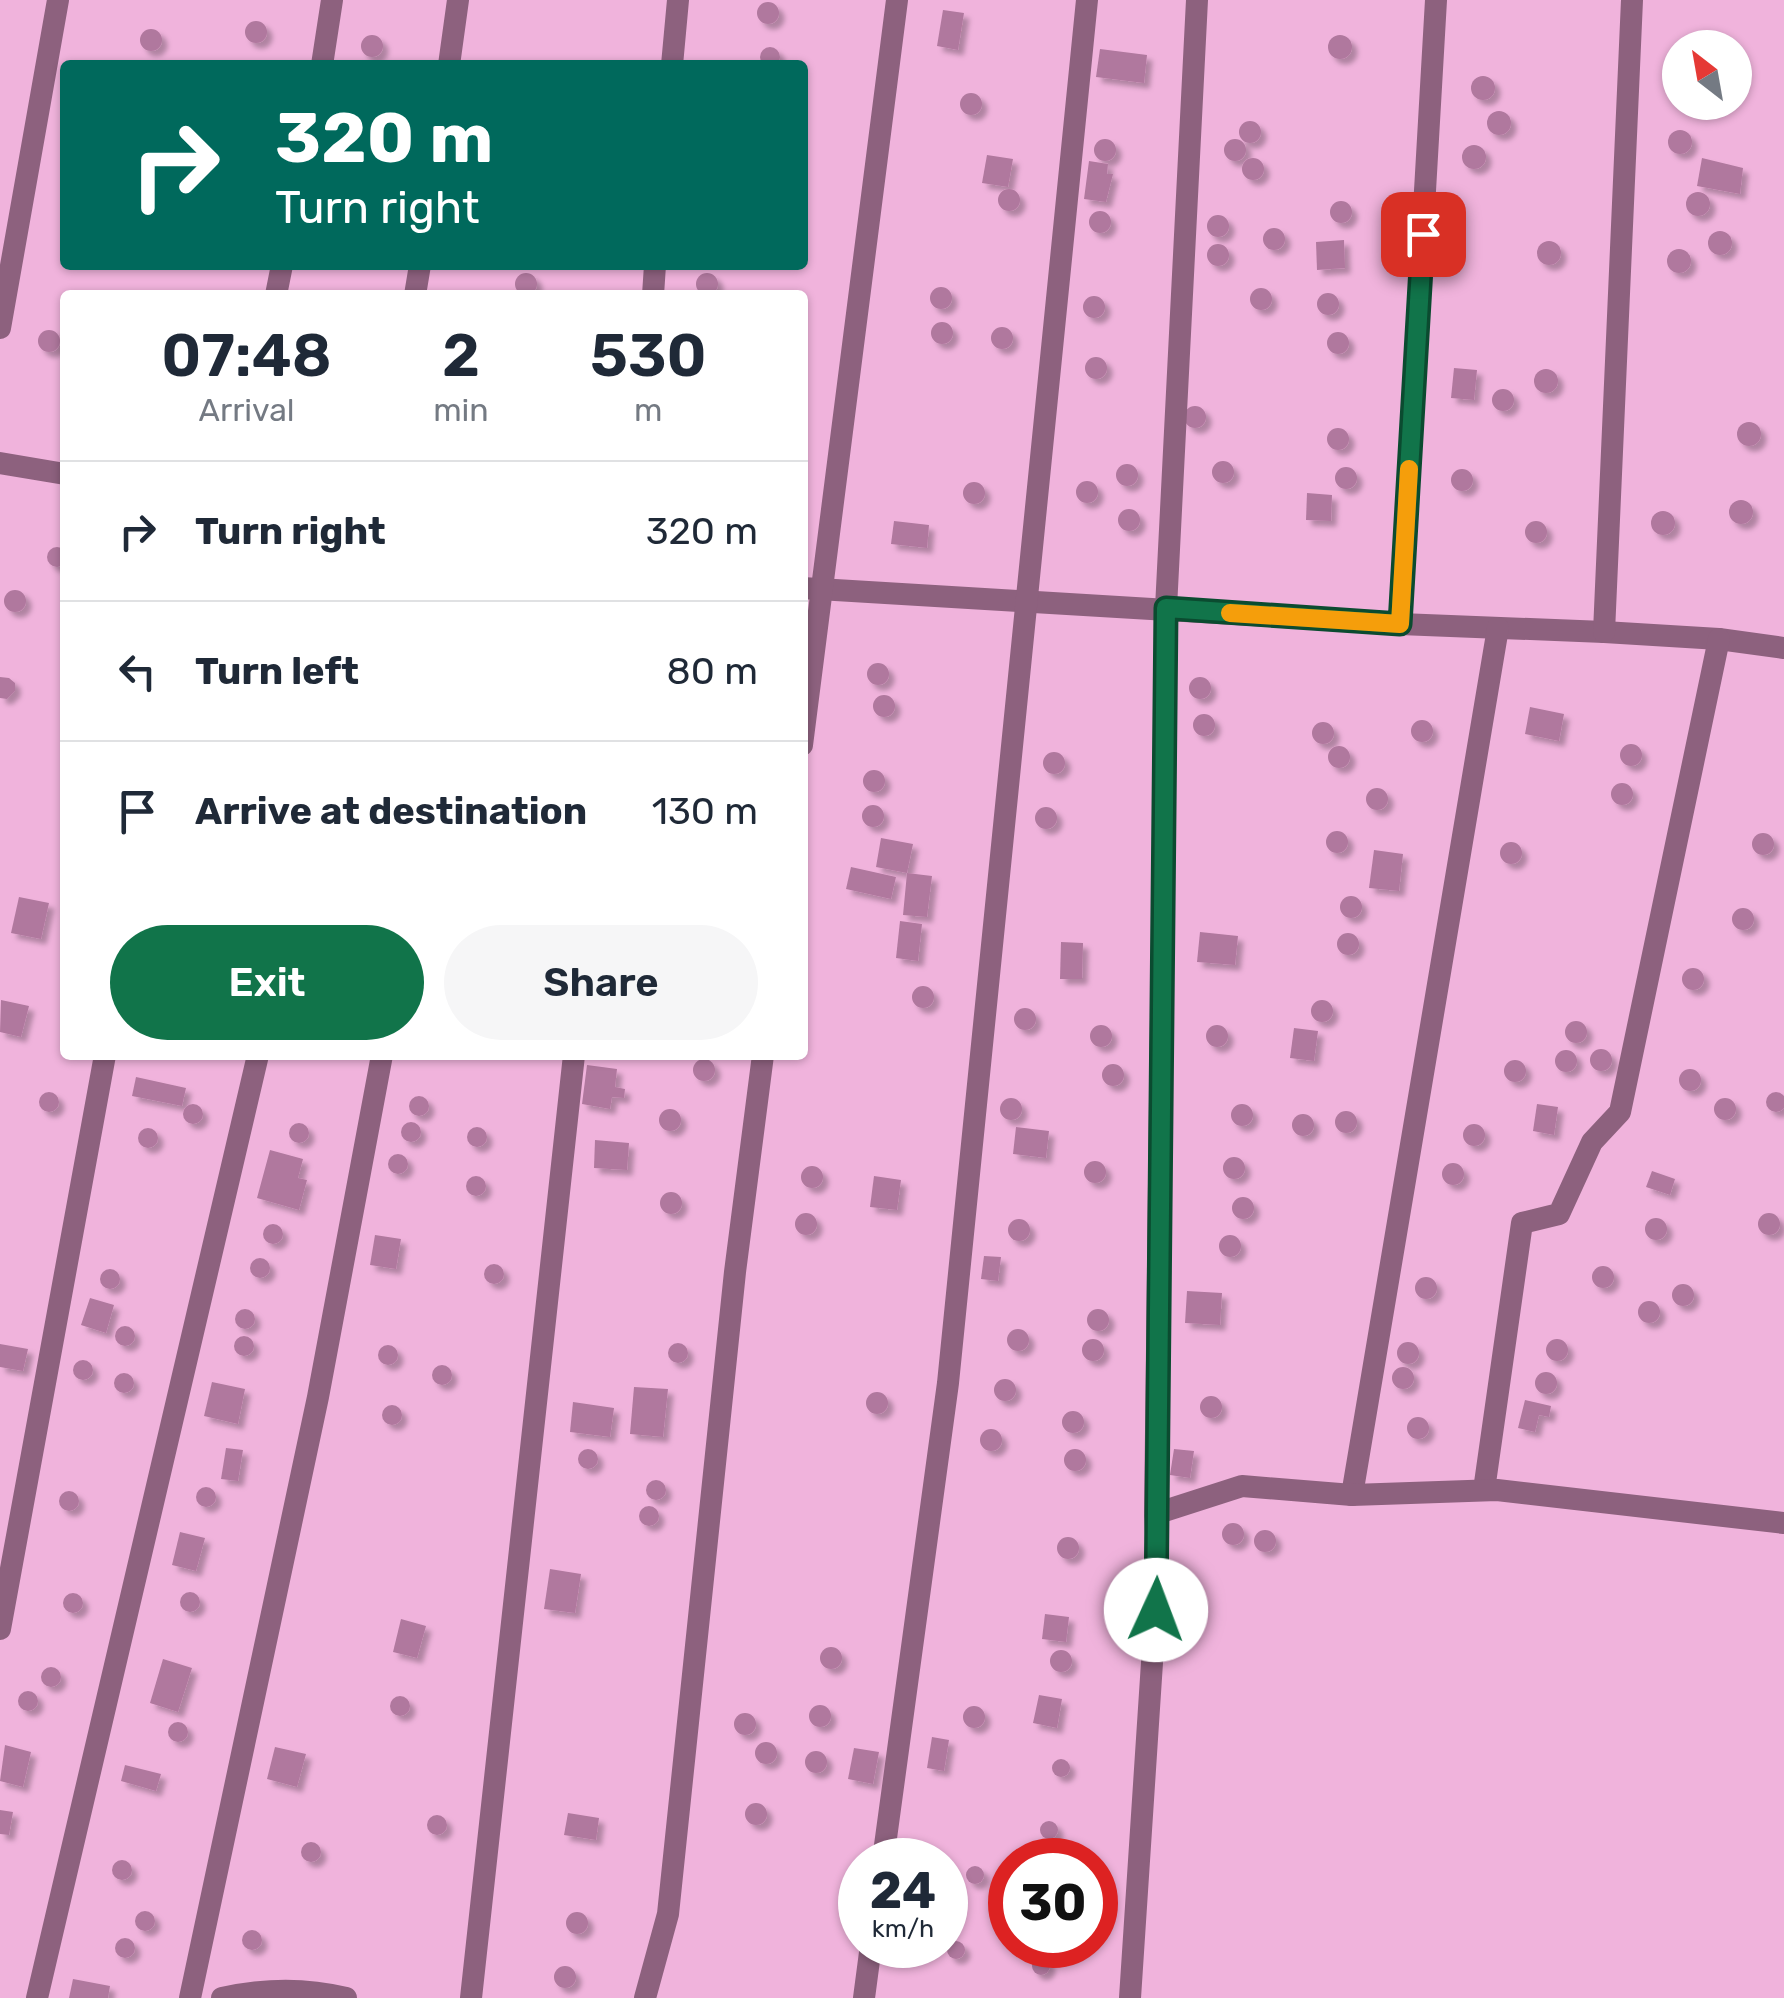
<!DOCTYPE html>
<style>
:root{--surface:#fff;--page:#f6f6f7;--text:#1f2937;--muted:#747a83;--line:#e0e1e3;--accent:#11744a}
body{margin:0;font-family:Rubik,sans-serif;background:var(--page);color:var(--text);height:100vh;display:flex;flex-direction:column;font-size:38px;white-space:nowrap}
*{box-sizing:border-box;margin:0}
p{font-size:32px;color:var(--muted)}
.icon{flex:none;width:55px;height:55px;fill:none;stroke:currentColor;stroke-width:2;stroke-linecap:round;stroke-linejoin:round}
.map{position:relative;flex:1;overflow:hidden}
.sheet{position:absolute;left:60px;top:290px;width:748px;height:770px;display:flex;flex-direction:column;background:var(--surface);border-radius:10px;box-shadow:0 2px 8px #0004}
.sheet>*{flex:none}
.top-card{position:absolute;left:60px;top:60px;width:748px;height:210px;border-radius:10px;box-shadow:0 2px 8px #0004;background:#00695c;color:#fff;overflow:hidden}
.needle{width:65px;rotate:329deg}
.tools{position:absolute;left:1662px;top:30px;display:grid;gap:20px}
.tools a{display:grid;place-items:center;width:90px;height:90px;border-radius:50%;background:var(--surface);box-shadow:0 2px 8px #0004;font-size:50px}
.speed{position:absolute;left:838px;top:1838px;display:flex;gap:20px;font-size:50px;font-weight:700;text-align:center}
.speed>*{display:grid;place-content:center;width:130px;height:130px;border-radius:50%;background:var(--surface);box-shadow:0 2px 8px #0004;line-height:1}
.speed small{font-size:25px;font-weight:400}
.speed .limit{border:15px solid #d22;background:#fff;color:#111}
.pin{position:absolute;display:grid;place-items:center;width:85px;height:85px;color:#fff;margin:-42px;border-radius:20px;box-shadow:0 5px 15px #0006}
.me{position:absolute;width:110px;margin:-55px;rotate:2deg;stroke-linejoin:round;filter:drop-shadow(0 0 8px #0008)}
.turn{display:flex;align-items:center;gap:35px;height:210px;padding:0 50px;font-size:45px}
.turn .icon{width:130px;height:130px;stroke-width:2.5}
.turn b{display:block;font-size:70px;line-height:85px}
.eta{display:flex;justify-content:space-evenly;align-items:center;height:170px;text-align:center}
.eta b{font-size:60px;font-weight:600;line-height:70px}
.cta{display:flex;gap:20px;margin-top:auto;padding:20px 50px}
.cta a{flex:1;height:115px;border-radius:60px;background:var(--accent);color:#fff;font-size:40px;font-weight:600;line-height:115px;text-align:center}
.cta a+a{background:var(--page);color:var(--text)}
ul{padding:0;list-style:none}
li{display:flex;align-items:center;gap:30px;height:140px;padding:0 50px;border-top:2px solid var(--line)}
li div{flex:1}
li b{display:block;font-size:38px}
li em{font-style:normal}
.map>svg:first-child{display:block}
</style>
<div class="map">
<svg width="1784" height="1998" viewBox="0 0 1784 1998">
<defs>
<filter id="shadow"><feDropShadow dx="5.5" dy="5.5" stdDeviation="2.5" flood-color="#0004"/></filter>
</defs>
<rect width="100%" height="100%" fill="#f0b3dc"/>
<g fill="#b0789e" filter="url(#shadow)">
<circle cx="768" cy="13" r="11"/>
<path d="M943 10 964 13 958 50 937 46Z"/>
<circle cx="256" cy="32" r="11"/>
<circle cx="151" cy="40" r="11"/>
<circle cx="372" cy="46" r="11"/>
<circle cx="1340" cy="47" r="12"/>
<circle cx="770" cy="57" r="10"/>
<path d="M1100 49 1147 55 1144 83 1096 77Z"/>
<circle cx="1483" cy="88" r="12"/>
<circle cx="971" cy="104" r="11"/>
<circle cx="1499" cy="123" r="12"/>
<circle cx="1250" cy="132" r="11"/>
<circle cx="1680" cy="142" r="12"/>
<circle cx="1235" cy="150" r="11"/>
<circle cx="1105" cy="150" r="11"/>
<circle cx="1474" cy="157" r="12"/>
<path d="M987 155 1013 159 1008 187 982 183Z"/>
<circle cx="1253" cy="169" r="11"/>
<path d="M1702 158 1743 168 1740 194 1697 186Z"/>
<path d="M1089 161 1108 164 1107 174H1113L1106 202 1084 199Z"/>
<circle cx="1009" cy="200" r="11"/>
<circle cx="1698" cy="204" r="12"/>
<circle cx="1341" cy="212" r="11"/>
<circle cx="1100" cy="222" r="11"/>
<circle cx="1218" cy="226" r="11"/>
<circle cx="1274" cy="239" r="11"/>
<circle cx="1720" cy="243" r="12"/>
<path d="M1344 240 1345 268 1317 270 1316 242Z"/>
<circle cx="1549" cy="253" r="12"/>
<circle cx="1218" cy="255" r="11"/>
<circle cx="1679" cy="261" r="12"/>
<circle cx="707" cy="284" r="11"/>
<circle cx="526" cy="284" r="11"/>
<circle cx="941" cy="298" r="11"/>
<circle cx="1261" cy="299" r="11"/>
<circle cx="1328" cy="304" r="11"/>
<circle cx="1094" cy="307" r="11"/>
<circle cx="942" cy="333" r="11"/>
<circle cx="1002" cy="338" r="11"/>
<circle cx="49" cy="341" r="11"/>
<circle cx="1338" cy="343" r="11"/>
<circle cx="1096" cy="368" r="11"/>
<path d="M1454 368 1477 370 1474 400 1451 398Z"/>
<circle cx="1546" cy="381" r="12"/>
<circle cx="1503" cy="400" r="11"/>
<circle cx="1195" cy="417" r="11"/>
<circle cx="1749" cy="434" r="12"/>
<circle cx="1338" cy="439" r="11"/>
<circle cx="1223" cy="472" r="11"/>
<circle cx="1127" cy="475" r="11"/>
<circle cx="1346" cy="478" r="11"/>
<circle cx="1462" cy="480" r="11"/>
<circle cx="1087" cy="492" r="11"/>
<circle cx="974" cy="493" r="11"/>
<path d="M1307 493 1332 495 1331 521 1306 520Z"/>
<circle cx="1741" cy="512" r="12"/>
<circle cx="1129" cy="520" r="11"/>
<circle cx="1663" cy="523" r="12"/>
<circle cx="1536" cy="532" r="11"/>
<path d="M894 521 929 525 927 548 891 544Z"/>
<circle cx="57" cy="557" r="10"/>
<circle cx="15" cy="601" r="11"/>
<circle cx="878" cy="674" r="11"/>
<circle cx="1200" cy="688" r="11"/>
<path d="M0 677 9 678 15 683V691L7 699 0 698Z"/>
<circle cx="884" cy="706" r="11"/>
<path d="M1530 707 1564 714 1559 741 1525 734Z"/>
<circle cx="1204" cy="725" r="11"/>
<circle cx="1422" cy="731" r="11"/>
<circle cx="1323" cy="733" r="11"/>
<circle cx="1631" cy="755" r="11"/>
<circle cx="1339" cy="757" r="11"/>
<circle cx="1054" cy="763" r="11"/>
<circle cx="874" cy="781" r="11"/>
<circle cx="1622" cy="794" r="11"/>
<circle cx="1377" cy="799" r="11"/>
<circle cx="873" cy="816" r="11"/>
<circle cx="1046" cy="818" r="11"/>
<circle cx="1337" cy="842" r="11"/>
<circle cx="1763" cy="844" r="11"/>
<path d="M881 838 913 844 907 873 932 876 927 917 903 915 907 873 876 867Z"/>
<circle cx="1511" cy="853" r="11"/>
<path d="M1374 850 1403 854 1399 891 1369 888Z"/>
<path d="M851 867 896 877 891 899 846 889Z"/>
<circle cx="1351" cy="907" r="11"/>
<path d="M19 897 49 903 41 939 11 933Z"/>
<circle cx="1743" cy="919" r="11"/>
<path d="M900 921 922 924 918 961 896 958Z"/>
<path d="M1200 932 1238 936 1235 965 1197 962Z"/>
<circle cx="1348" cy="944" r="11"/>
<path d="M1061 942 1083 943 1082 979H1060Z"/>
<circle cx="1693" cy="979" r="11"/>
<circle cx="923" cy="997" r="11"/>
<circle cx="1322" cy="1011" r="11"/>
<path d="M1 1000 29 1006 21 1037 0 1032Z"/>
<circle cx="1025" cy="1019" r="11"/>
<circle cx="1576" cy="1032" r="11"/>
<circle cx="1217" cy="1036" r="11"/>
<circle cx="1101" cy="1036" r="11"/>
<path d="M1294 1028 1318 1031 1314 1061 1290 1058Z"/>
<circle cx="1601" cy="1060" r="11"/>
<circle cx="1566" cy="1061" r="11"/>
<circle cx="704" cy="1070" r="11"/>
<circle cx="1515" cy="1071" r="11"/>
<circle cx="1113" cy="1075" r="11"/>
<path d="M587 1065 617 1069 615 1087 625 1089 624 1098 612 1097 610 1109 582 1104Z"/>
<circle cx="1690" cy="1080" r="11"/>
<path d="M136 1077 186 1088 182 1106 132 1096Z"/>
<circle cx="1776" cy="1102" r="10"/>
<circle cx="49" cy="1102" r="10"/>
<circle cx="419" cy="1106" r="10"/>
<circle cx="1725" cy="1109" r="11"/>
<circle cx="1011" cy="1109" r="11"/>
<circle cx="1242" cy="1115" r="11"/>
<path d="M1537 1104 1558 1107 1554 1135 1533 1131Z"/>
<circle cx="193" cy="1114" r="10"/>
<circle cx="670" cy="1120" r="11"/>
<circle cx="1346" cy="1122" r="11"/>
<circle cx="1303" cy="1125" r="11"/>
<circle cx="411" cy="1132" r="10"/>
<circle cx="299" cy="1133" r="10"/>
<circle cx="1474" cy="1135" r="11"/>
<path d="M1016 1127 1049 1131 1046 1158 1013 1154Z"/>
<circle cx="477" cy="1137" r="10"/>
<circle cx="148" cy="1138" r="10"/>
<path d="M595 1140 629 1143 627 1170 594 1168Z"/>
<path d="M270 1150 303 1159 298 1178 307 1180 299 1210 257 1198Z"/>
<circle cx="398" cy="1164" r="10"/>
<circle cx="1234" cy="1168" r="11"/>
<circle cx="1095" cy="1172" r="11"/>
<circle cx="1453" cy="1174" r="11"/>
<circle cx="812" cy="1177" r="11"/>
<path d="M1652 1171 1675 1179 1670 1195 1646 1187Z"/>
<path d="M874 1176 901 1180 897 1210 870 1207Z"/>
<circle cx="476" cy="1186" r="10"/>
<circle cx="671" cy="1203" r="11"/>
<circle cx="1243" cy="1208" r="11"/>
<circle cx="806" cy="1224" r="11"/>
<circle cx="1769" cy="1224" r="11"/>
<circle cx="1656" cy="1229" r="11"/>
<circle cx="1019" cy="1230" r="11"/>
<circle cx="273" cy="1234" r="10"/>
<circle cx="1230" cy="1246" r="11"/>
<path d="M375 1235 401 1239 396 1269 370 1265Z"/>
<path d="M984 1256 1001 1257 998 1281 981 1279Z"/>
<circle cx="260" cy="1268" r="10"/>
<circle cx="494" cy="1274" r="10"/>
<circle cx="1603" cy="1277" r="11"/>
<circle cx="110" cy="1279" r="10"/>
<circle cx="1426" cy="1288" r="11"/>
<circle cx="1683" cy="1295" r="11"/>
<path d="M1187 1291 1222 1293 1220 1325 1185 1323Z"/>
<path d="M90 1298 114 1305 106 1333 81 1325Z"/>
<circle cx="1649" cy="1312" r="11"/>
<circle cx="1098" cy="1320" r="11"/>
<circle cx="245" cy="1319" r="10"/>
<circle cx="125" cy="1336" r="10"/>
<circle cx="1018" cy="1340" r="11"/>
<circle cx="244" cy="1346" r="10"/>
<circle cx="1557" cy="1350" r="11"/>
<circle cx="1093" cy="1350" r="11"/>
<circle cx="1408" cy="1353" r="11"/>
<circle cx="678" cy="1353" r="10"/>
<path d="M0 1344 28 1349 23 1371 0 1367Z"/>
<circle cx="388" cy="1355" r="10"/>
<circle cx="83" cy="1370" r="10"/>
<circle cx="442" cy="1375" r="10"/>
<circle cx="1403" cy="1378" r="11"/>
<circle cx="1546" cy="1383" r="11"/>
<circle cx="124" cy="1383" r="10"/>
<circle cx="1005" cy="1390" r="11"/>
<path d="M212 1382 245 1389 238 1424 204 1416Z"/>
<path d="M634 1387 668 1389 663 1437 630 1434Z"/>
<circle cx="877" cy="1403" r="11"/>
<circle cx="1211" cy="1407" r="11"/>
<path d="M1525 1400 1551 1406 1549 1417 1539 1415 1535 1432 1518 1428Z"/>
<path d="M573 1402 614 1408 610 1437 570 1432Z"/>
<circle cx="392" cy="1415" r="10"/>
<circle cx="1073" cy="1422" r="11"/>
<circle cx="1418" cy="1428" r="11"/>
<circle cx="991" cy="1440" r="11"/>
<path d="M226 1448 243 1450 238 1481 221 1479Z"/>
<circle cx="1075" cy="1460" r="11"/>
<path d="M1174 1449 1194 1451 1190 1478 1170 1475Z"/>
<circle cx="588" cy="1459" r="10"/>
<circle cx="656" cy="1490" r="10"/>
<circle cx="206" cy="1497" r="10"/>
<circle cx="69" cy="1501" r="10"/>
<circle cx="649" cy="1516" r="10"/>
<circle cx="1233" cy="1534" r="11"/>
<circle cx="1265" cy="1541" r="11"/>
<path d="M180 1532 205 1538 196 1571 172 1565Z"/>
<circle cx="1068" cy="1548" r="11"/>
<path d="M550 1569 581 1574 575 1613 544 1609Z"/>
<circle cx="190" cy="1602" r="10"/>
<circle cx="73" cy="1603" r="10"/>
<path d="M1045 1614 1069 1617 1066 1642 1042 1639Z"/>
<path d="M401 1619 426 1626 417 1658 393 1652Z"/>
<circle cx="831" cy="1658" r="11"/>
<circle cx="1061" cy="1661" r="11"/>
<path d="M163 1659 192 1668 178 1712 150 1703Z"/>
<circle cx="51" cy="1677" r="10"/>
<circle cx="28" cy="1701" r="10"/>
<path d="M1039 1695 1062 1699 1057 1728 1033 1723Z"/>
<circle cx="400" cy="1706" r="10"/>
<circle cx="820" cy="1716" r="11"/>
<circle cx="974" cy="1717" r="11"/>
<circle cx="745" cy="1724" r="11"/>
<circle cx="178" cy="1732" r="10"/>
<path d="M932 1737 949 1740 944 1771 927 1768Z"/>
<circle cx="766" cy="1753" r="11"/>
<path d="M5 1745 31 1752 23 1787 0 1781Z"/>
<path d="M275 1747 306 1754 297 1787 267 1779Z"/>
<path d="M854 1748 879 1752 873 1784 848 1779Z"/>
<circle cx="816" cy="1762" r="11"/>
<circle cx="1061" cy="1768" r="9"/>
<path d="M125 1765 161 1774 156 1791 121 1781Z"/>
<circle cx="756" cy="1814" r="11"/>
<path d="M0 1810 13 1812 9 1835 0 1834Z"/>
<path d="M568 1813 599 1818 596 1840 564 1835Z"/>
<circle cx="437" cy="1825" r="10"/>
<circle cx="1049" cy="1830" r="9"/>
<circle cx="311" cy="1852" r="10"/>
<circle cx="122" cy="1870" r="10"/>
<circle cx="975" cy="1875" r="9"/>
<circle cx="145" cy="1921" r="10"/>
<circle cx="577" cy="1923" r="11"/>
<circle cx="252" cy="1940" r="10"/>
<circle cx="125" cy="1948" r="10"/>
<circle cx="956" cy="1950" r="9"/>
<circle cx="1041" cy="1966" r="9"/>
<circle cx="565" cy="1977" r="11"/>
<path d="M73 1979 110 1986 108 1998H69Z"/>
</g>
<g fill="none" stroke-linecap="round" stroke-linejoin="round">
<g stroke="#8d617e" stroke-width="22">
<path d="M322 65 332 0"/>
<path d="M449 65 458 0"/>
<path d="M672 65 678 0"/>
<path d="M276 295 282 265"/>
<path d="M415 295 420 265"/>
<path d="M653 295 655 265"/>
<path d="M0 328 58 0"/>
<path d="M0 463 65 474"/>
<path d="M802 588 1400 624 1604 632 1719 639 1784 648"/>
<path d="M1400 624 1436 0"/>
<path d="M1604 632 1632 0"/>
<path d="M802 745 897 0"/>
<path d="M1484 1490 1522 1223 1559 1214 1592 1142 1620 1112 1719 639"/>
<path d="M1352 1495 1498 628"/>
<path d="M1155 1514 1242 1486 1352 1495 1497 1490 1784 1523"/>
<path d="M0 1629 105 1055"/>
<path d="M883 1860 948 1383 1087 0"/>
<path d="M37 1998 258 1055"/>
<path d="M190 1998 318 1397 382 1055"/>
<path d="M222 1998C262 1989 306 1988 346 1998"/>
<path d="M471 1998 574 1055"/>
<path d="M645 1998 668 1914 735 1272 763 1055"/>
<path d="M864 1998 871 1945"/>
<path d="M1130 1998 1158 1571 1155 1514 1166 608 1197 0"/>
</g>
</g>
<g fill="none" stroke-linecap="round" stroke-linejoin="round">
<defs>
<path id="route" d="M1156 1610 1166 608 1400 624 1423 234"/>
</defs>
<use href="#route" stroke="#0b4b30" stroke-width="25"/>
<use href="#route" stroke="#11744a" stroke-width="18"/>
<path stroke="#f59e0b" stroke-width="18" d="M1230 613 1400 624 1409 469"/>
</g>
</svg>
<div class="tools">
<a><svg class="needle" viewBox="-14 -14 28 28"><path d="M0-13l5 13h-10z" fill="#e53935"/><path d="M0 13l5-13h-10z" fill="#747a83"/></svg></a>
</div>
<div class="speed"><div>24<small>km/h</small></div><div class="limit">30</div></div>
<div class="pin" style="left:1423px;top:234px;background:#d93025"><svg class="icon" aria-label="arrive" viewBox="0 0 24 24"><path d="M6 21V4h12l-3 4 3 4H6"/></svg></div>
<svg class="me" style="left:1156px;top:1610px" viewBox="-20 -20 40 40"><circle r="19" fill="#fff"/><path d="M0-13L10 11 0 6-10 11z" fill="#11744a"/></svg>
<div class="top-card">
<div class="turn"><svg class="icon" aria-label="right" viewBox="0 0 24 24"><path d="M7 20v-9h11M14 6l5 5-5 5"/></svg><div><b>320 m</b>Turn right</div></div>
</div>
<section class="sheet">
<div class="eta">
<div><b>07:48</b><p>Arrival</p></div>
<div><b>2</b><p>min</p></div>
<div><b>530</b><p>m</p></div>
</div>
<ul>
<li><svg class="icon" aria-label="right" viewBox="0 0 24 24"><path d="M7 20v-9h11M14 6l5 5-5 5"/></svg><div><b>Turn right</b></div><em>320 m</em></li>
<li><svg class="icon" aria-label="left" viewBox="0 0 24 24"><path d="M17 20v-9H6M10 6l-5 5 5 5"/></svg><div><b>Turn left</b></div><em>80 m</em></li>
<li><svg class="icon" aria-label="arrive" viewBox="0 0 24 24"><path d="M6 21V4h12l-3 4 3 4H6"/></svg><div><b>Arrive at destination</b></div><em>130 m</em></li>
</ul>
<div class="cta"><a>Exit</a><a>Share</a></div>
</section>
</div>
